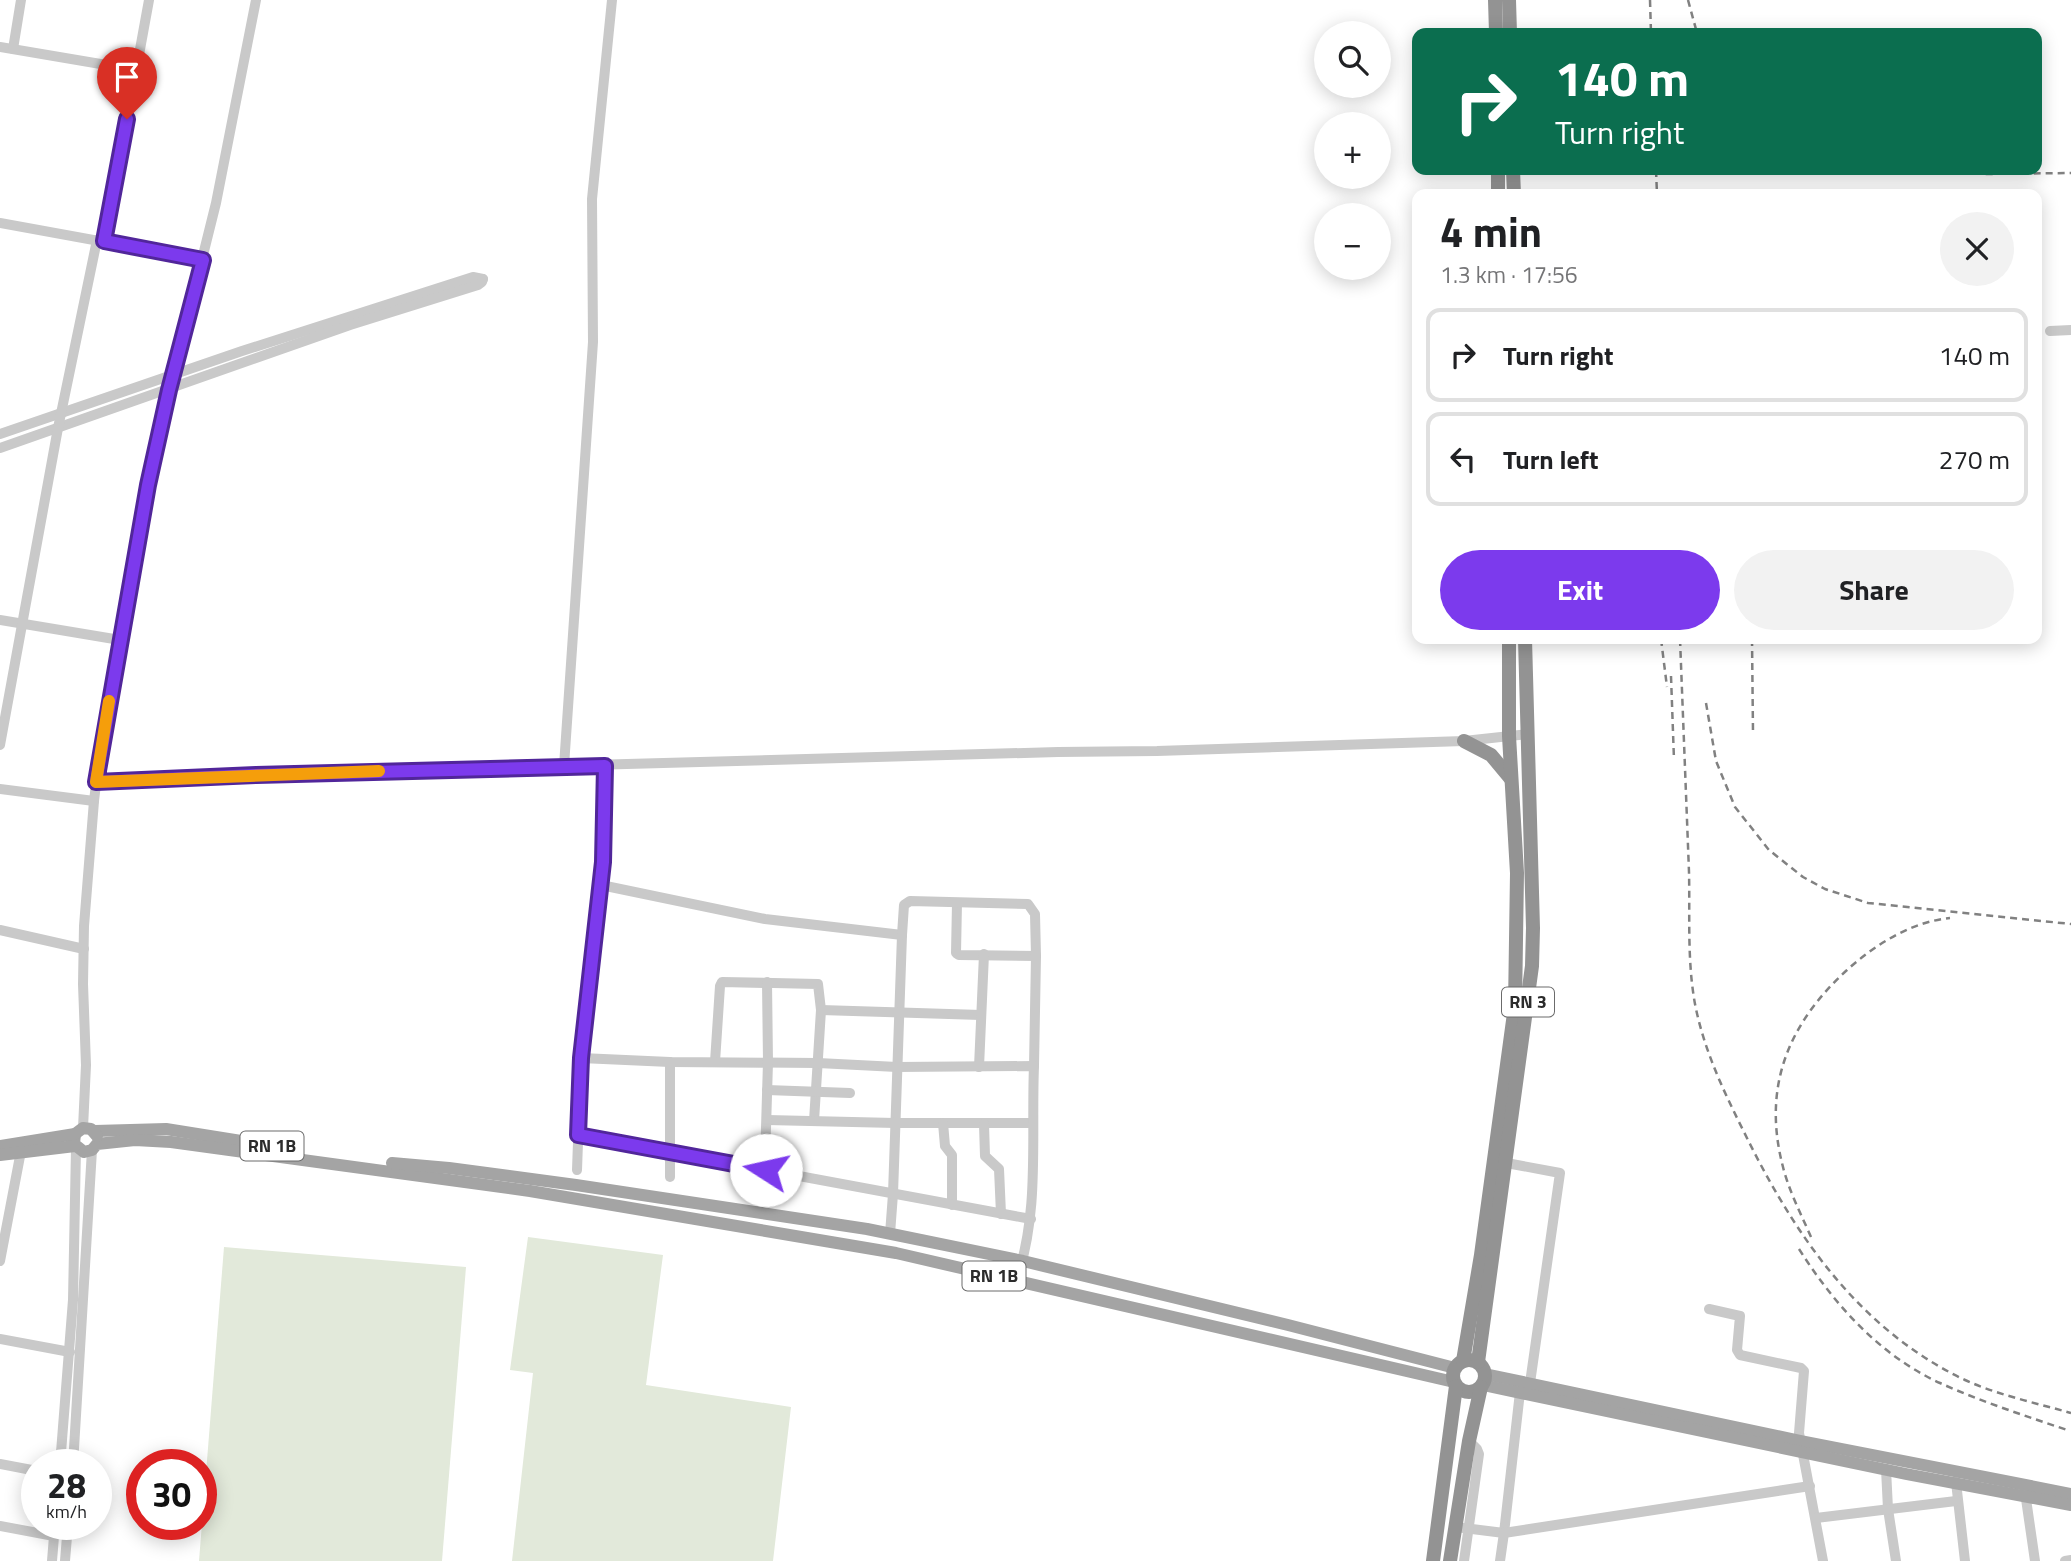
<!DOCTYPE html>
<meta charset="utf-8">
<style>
:root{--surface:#fff;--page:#f2f2f2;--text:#202124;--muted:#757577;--line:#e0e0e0;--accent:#7c3aed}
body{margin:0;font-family:"Titillium Web",sans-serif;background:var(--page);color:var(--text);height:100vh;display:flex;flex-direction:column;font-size:26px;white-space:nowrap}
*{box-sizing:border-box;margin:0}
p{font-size:23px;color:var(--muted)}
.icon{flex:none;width:38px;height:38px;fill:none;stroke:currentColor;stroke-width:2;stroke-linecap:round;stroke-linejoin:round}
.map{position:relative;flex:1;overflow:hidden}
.details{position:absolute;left:1412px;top:189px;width:630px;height:455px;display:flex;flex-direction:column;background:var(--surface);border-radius:14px;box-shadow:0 4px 18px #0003}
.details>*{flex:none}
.top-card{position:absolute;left:1412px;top:28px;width:630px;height:147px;border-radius:14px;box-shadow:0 4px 18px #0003;background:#0b6e4f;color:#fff;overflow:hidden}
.buttons{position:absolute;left:1314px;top:21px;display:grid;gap:14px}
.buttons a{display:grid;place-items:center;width:77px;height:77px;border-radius:50%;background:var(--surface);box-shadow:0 4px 18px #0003;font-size:35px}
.speed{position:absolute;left:21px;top:1449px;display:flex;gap:14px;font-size:35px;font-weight:700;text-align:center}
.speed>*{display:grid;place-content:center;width:91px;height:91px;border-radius:50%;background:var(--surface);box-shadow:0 4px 18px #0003;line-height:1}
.speed small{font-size:18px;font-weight:400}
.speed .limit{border:10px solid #d22;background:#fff;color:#111}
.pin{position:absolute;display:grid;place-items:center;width:60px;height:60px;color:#fff;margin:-72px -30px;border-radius:50% 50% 50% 0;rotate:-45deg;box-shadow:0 0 7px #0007}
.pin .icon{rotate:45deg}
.me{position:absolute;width:77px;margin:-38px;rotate:280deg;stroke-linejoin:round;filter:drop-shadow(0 0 5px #0008)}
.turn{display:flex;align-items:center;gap:24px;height:147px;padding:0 28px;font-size:32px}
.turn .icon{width:91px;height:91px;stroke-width:2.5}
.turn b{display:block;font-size:49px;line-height:60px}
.round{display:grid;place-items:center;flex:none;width:74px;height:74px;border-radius:37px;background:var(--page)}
.summary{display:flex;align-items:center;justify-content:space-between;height:119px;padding:0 28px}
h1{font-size:42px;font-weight:700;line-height:52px}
.button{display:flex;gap:14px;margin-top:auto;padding:14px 28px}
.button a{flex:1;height:80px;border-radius:42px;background:var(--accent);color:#fff;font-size:28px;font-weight:700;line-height:80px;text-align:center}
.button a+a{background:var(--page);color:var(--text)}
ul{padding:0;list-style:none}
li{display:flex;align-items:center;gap:21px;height:94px;margin:0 14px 10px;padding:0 14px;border:4px solid var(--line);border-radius:14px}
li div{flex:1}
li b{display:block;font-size:26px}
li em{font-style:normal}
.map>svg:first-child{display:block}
</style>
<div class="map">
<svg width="2071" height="1561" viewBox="0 0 2071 1561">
<rect width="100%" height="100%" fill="#fff"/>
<g fill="#e2e9da">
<path d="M528 1237 663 1255 646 1385 791 1407 773 1561H512L533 1373 510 1370Z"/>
<path d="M224 1247 466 1267 442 1561H199Z"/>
</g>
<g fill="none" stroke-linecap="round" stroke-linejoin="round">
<g stroke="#c9c9c9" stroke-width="10">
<path d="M0 47 136 70"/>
<path d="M13 49 21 0"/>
<path d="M0 223 203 260"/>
<path d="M105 241 149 0"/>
<path d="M2050 331 2071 330"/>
<path d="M0 434 242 351 473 277 483 279"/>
<path d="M0 448 350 325 478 285 482 282 483 279"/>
<path d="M0 620 120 640"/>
<path d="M0 745 58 428 97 240"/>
<path d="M564 766 593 342 592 199 612 0"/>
<path d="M96 782 229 775 1058 752 1157 751 1464 741 1528 734"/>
<path d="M0 789 94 801"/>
<path d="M601 885 765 919 902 935 893 1194 890 1234"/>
<path d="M957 903 956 953 959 955 1036 956"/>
<path d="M0 930 84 949"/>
<path d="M902 935 904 905 910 901 1028 904 1035 914 1036 956 1034 1066"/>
<path d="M821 1010 981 1015"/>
<path d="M581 1058 601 885 605 838V766"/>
<path d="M670 1062V1177"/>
<path d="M715 1062 720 986 722 982 818 984 821 1010 814 1121"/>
<path d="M979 1067 984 954"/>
<path d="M767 1090 850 1093"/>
<path d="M767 1120 895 1123H1032"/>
<path d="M943 1123 945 1146 952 1155V1205"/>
<path d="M984 1124 985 1156 999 1169 1001 1214"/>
<path d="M83 1128 86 1065 83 984 84 926 94 801 101 742 158 436 216 203 256 0"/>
<path d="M578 1135 1031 1219"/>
<path d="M1501 1162 1560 1173 1530 1383"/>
<path d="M577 1170 581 1058 670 1062 818 1063 897 1067 1034 1066C1031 1137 1040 1213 1016 1281"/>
<path d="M764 1194 768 1062 767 982"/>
<path d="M0 1261 21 1151"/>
<path d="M1709 1309 1740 1316 1737 1350 1740 1355 1801 1368 1804 1371 1799 1433 1823 1561"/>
<path d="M0 1339 70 1352"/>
<path d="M0 1464 37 1471"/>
<path d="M60 1465 73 1300 76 1148"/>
<path d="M73 1465 92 1150"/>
<path d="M1886 1469 1888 1509 1896 1561"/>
<path d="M1956 1482 1965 1561"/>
<path d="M2025 1492 2035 1561"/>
<path d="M1816 1518 1956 1501"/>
<path d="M0 1526 54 1536"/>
<path d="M1456 1527 1504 1533 1520 1392"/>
<path d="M52 1561 55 1524"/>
<path d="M65 1561 68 1524"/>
<path d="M1464 1561 1479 1454 1477 1449 1469 1441"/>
<path d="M1500 1561 1504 1533 1810 1486"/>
<path d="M2065 1561 2071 1560"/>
</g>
<g stroke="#a4a4a4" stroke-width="12">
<path d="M95 1131 166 1129 297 1150"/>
<path d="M75 1134 74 1144 84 1152 92 1150 97 1144 135 1140 171 1142 530 1191 896 1253 1454 1382"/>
<path d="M0 1146 75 1134 83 1128 91 1129 97 1136"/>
<path d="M0 1155 75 1146"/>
<path d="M392 1163 449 1168 576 1185 867 1229 1023 1261 1288 1325 1455 1368"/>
<path d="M1485 1374 1801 1441 2071 1494"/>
<path d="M1483 1385 1906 1474 2071 1505"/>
</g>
<g stroke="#939393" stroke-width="14">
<path d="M1495 0 1496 33"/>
<path d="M1509 0 1510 33"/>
<path d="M1498 170V194"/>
<path d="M1513 170 1514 194"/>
<path d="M1464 741 1491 755 1511 779"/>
<circle cx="1469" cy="1376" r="16"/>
<path d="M1463 1361 1481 1255 1515 1006 1517 873 1509 736V639"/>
<path d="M1478 1362 1532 966 1533 928 1525 639"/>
<path d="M1433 1561 1456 1386"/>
<path d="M1450 1561 1469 1441 1481 1387"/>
</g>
<g stroke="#818181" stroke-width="2.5" stroke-dasharray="7 5" stroke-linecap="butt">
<path d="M1650 0 1651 33"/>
<path d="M1688 0 1697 33"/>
<path d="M1656 170 1657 194"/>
<path d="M1962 170 1985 174 2071 173"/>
<path d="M1661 639 1667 687"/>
<path d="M1680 639C1683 716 1686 794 1689 872 1690 916 1687 960 1695 1004 1704 1050 1723 1090 1744 1132 1794 1234 1858 1329 1965 1380 1998 1395 2036 1403 2071 1413"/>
<path d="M1752 639 1753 732"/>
<path d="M1671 676 1674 760"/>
<path d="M1706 703 1716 761 1735 807 1769 850 1803 877 1825 889 1868 903 2071 924"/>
<path d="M1811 1237C1801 1214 1789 1191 1783 1167 1762 1087 1788 1024 1847 970 1876 944 1911 922 1950 918"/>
<path d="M1799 1249C1834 1304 1879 1355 1940 1383 1982 1402 2026 1416 2070 1431"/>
</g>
</g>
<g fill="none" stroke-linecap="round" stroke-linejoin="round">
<defs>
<path id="route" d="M127 119 104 241 203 260 169 390 148 485 96 782 256 775 605 766 603 862 581 1058 578 1135 766 1170"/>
</defs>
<use href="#route" stroke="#51269a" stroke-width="18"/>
<use href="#route" stroke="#7c3aed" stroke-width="12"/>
<path stroke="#f59e0b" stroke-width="12" d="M109 701 96 782 379 771"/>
</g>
<g text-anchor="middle" stroke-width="7" stroke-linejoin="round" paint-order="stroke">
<g fill="#fff" stroke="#6b6b6b" stroke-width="2">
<rect x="1502" y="987.5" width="52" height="29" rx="5"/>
<rect x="240.5" y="1131.5" width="63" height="29" rx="5"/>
<rect x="962.5" y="1261.5" width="63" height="29" rx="5"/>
</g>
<g font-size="18" font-weight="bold" fill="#2c2c2c">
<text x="1528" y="1008">RN 3</text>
<text x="272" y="1152">RN 1B</text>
<text x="994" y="1282">RN 1B</text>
</g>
</g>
</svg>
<div class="buttons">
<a><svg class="icon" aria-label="search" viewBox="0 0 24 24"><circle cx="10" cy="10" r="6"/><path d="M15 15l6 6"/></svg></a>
<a>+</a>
<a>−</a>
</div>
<div class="speed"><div>28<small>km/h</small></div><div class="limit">30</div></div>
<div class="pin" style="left:127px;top:119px;background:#d93025"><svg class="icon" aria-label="arrive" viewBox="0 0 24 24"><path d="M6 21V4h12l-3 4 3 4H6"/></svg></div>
<svg class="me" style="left:766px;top:1170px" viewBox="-20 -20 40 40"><circle r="19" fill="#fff"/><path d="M0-13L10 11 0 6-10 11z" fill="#7c3aed"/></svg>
<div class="top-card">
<div class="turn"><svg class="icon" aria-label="right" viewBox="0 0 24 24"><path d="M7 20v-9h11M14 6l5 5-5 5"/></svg><div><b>140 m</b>Turn right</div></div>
</div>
<section class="details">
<div class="summary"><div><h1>4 min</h1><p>1.3 km · 17:56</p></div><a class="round"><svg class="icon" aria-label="close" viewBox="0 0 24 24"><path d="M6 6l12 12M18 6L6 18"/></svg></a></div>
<ul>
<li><svg class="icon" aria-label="right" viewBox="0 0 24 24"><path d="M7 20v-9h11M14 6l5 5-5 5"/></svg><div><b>Turn right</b></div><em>140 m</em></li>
<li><svg class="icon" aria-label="left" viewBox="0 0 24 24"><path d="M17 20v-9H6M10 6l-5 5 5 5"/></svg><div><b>Turn left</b></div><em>270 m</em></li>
</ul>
<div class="button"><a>Exit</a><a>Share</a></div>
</section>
</div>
